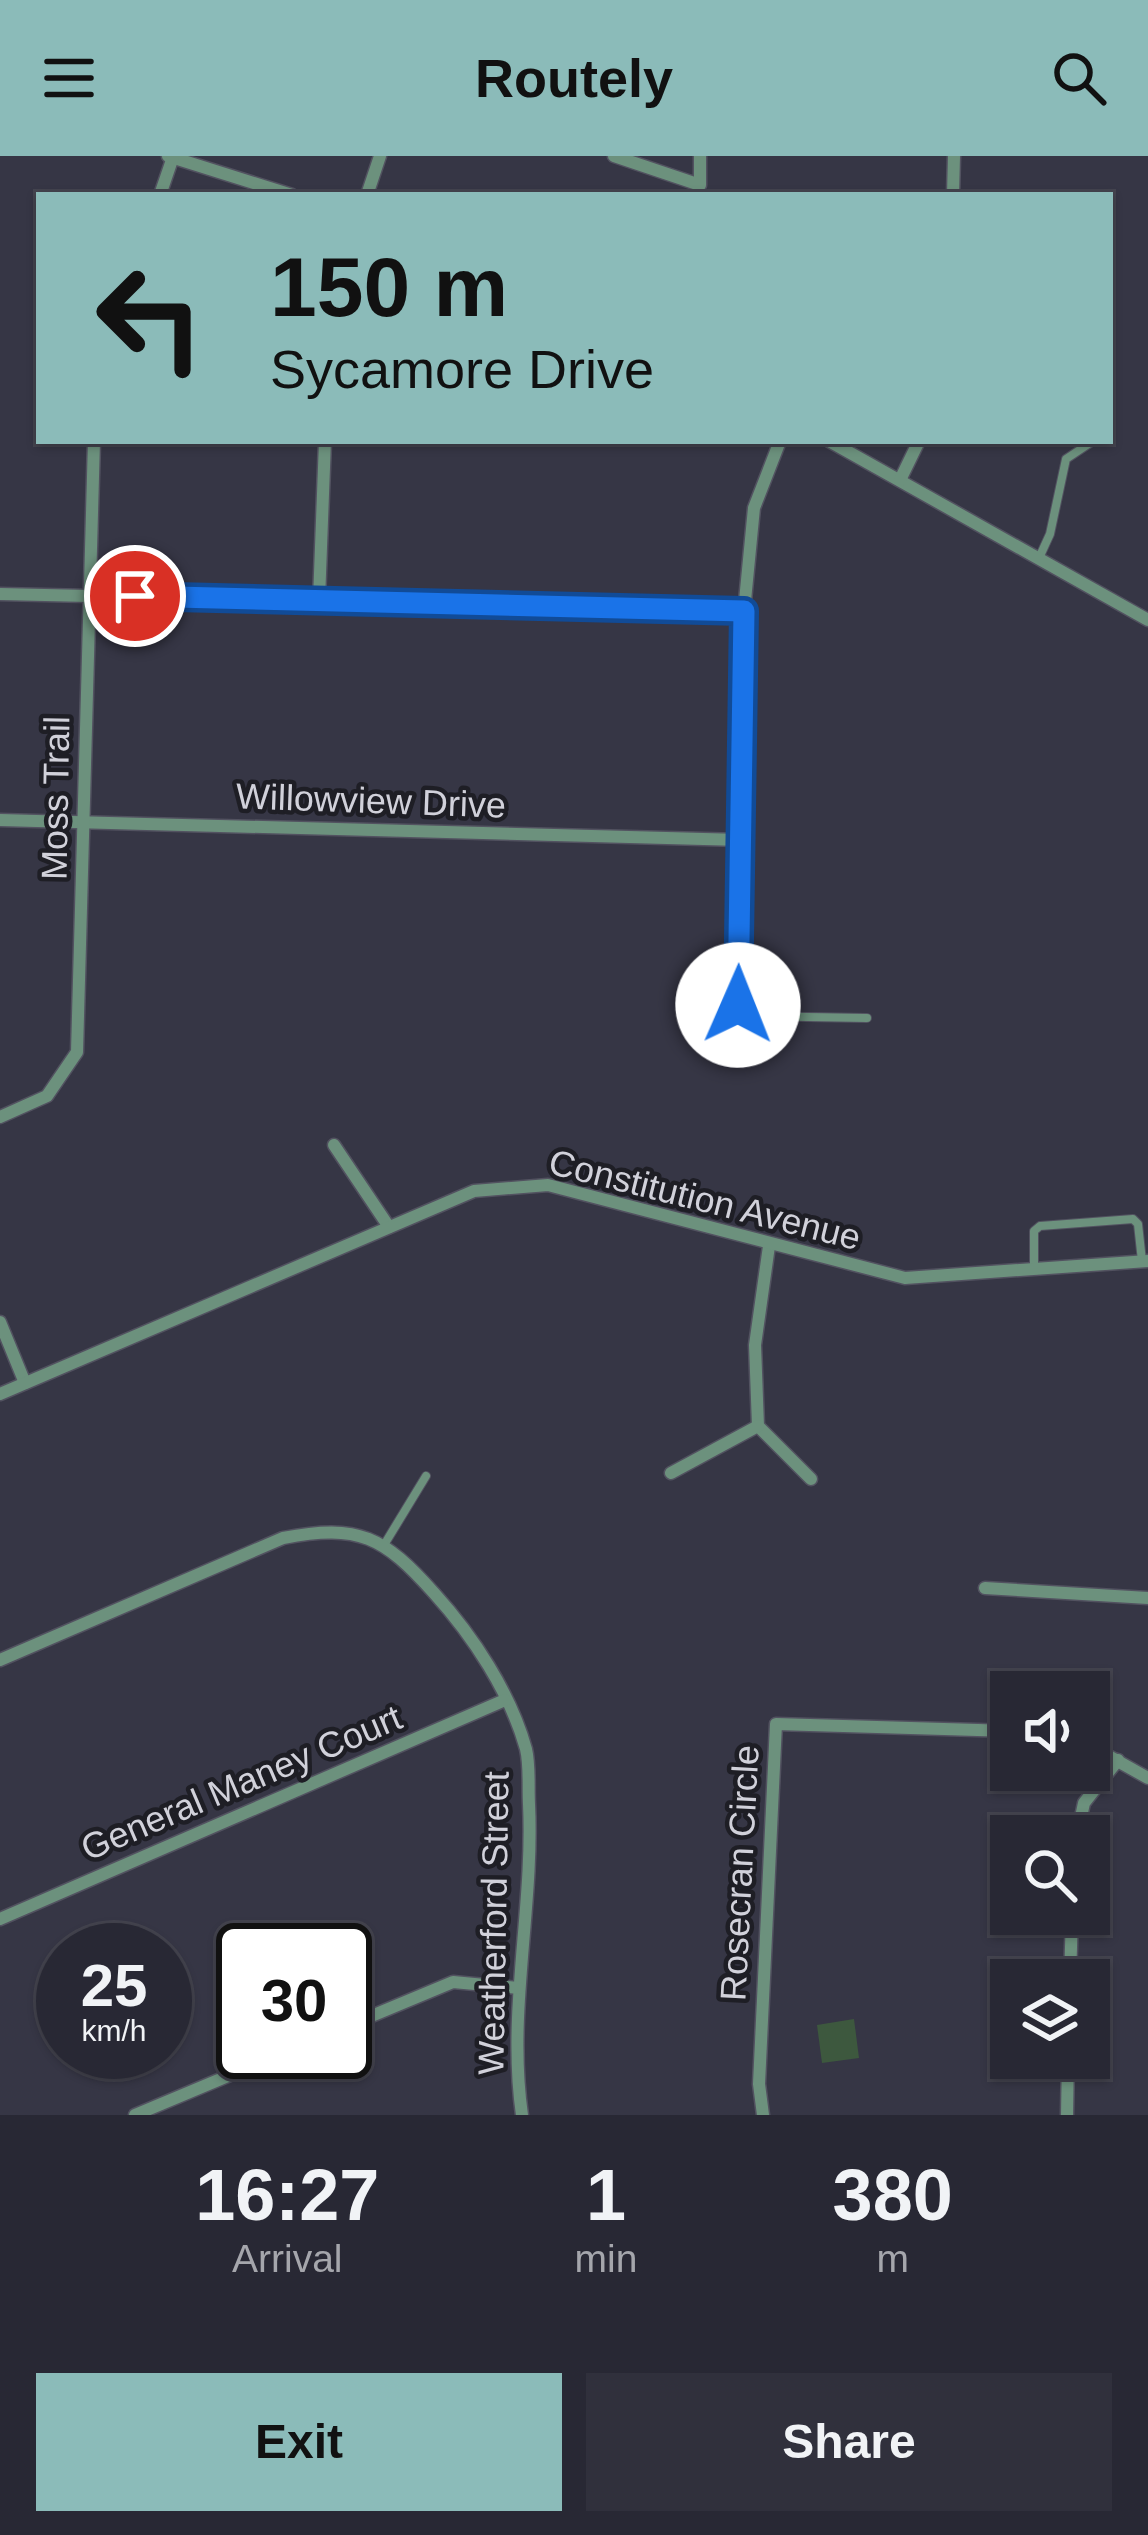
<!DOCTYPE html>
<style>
:root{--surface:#282834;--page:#30303c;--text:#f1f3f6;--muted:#a5a6ac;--line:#44444f;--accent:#8bbbb9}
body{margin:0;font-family:Arial,sans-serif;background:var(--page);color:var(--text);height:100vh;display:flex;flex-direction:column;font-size:45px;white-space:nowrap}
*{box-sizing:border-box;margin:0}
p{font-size:39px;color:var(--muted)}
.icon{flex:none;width:66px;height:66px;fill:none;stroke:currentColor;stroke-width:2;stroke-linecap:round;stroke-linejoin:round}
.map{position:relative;height:1959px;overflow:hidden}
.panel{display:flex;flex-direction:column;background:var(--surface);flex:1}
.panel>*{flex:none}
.guide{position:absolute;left:36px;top:36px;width:1077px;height:252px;border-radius:0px;box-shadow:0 3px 9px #0004,0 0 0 3px var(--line);background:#8bbbb9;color:#111;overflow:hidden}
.tools{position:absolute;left:990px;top:1515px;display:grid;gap:24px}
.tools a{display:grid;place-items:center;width:120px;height:120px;border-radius:0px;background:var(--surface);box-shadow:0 3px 9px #0004,0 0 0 3px var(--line);font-size:60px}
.speed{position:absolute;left:36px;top:1767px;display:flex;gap:24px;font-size:60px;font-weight:700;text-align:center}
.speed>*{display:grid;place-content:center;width:156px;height:156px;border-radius:50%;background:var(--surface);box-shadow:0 3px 9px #0004,0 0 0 3px var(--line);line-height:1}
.speed small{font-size:30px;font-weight:400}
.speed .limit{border:6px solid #111;border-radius:18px;background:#fff;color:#111}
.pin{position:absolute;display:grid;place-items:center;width:102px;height:102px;color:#fff;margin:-51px;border:6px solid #fff;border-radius:50%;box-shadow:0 3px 12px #0007}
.me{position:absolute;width:132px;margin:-66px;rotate:1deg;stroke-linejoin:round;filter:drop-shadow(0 0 9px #0008)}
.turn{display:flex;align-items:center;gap:42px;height:252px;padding:0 36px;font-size:54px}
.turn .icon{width:156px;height:156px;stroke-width:2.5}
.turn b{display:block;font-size:84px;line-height:102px}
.eta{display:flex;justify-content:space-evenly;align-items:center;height:204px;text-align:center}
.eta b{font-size:72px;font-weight:600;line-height:84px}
.action{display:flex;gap:24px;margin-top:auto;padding:24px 36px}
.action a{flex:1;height:138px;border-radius:0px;background:var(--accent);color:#111;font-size:48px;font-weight:600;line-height:138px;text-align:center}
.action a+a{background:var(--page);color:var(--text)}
header{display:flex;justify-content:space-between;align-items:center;height:156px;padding:0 36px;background:var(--accent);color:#111;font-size:54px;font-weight:600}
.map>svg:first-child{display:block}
</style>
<header><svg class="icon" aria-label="menu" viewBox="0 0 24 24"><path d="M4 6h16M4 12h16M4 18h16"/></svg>Routely<svg class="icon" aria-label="search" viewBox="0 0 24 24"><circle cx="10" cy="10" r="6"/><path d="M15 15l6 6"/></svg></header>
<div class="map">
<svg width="1148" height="1959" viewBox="0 0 1148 1959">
<rect width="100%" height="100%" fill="#363645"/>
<path fill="#3d583e" d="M854 1863 859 1902 822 1907 817 1869Z"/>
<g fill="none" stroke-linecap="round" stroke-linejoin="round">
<defs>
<g id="lane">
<path d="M1039 402 1050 378 1066 303 1093 285"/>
<path d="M745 860 867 862"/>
<path d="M1034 1113V1075L1040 1070 1133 1063 1138 1068 1142 1105"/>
<path d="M384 1389 426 1320"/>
</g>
<g id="street">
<path d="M168 0 292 39"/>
<path d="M614 0 700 29V0"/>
<path d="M160 39 173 1"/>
<path d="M367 39 380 0"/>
<path d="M953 39 954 0"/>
<path d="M829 285 1148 464"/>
<path d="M900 324 919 285"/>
<path d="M0 438 744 455"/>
<path d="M319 444 325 285"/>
<path d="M0 664 741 684"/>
<path d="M759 890 738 849 744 455 754 352 780 285"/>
<path d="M0 961 47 940 77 896 94 285"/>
<path d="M334 989 389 1071"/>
<path d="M769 1090 755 1189 758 1270 811 1323"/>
<path d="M0 1166 25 1227"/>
<path d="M0 1238 474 1035 548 1029 905 1122 1148 1105"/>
<path d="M671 1317 758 1270"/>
<path d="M985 1432 1148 1442"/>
<path d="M0 1504 283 1382C359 1367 384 1381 434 1437 473 1480 510 1536 526 1593 530 1610 528 1631 529 1648 534 1751 507 1856 522 1959"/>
<path d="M1089 1589 1148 1622"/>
<path d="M1077 1680 1084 1647 1118 1604"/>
<path d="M0 1763 505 1544"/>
<path d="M1070 1824 1072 1758"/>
<path d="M345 1871 453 1826 519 1832"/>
<path d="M135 1959 285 1896"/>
<path d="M763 1959 759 1928 776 1568 1011 1575"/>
<path d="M1067 1959 1068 1902"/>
</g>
</defs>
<use href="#lane" stroke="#525260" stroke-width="10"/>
<use href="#street" stroke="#525260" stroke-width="15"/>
<use href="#lane" stroke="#6c917d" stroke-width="8"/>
<use href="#street" stroke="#6c917d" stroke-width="12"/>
</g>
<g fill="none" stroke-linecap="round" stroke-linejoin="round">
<defs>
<path id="route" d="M135 440 744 455 738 849"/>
</defs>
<use href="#route" stroke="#114b97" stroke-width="30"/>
<use href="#route" stroke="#1a73e8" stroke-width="21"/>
</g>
<g text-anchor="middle" stroke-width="9" stroke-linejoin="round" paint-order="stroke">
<g font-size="36" fill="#d1d1da" stroke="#1e1e25">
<text transform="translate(55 642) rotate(-89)" y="13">Moss Trail</text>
<text transform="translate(371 644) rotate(2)" y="13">Willowview Drive</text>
<text transform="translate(705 1043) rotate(14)" y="13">Constitution Avenue</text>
<text transform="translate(241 1626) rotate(-23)" y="13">General Maney Court</text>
<text transform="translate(739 1717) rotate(-87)" y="13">Rosecran Circle</text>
<text transform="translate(493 1767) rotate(-89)" y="13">Weatherford Street</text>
</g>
</g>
</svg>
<div class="tools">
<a><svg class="icon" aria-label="sound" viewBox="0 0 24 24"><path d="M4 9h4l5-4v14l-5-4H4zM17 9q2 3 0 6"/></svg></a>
<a><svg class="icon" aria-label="search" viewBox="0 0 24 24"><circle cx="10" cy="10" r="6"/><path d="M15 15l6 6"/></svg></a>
<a><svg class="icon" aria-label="layers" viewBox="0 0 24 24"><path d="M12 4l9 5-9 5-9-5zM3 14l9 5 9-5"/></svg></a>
</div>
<div class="speed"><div>25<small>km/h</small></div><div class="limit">30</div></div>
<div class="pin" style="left:135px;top:440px;background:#d93025"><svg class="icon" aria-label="arrive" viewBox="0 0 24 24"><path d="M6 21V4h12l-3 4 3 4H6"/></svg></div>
<svg class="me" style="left:738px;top:849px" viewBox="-20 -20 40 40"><circle r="19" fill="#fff"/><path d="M0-13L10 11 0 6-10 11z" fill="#1a73e8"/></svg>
<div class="guide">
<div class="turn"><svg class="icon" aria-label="left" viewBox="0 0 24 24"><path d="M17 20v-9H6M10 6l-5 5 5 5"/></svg><div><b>150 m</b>Sycamore Drive</div></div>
</div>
</div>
<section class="panel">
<div class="eta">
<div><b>16:27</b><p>Arrival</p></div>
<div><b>1</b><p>min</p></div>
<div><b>380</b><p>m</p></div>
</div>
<div class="action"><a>Exit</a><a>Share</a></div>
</section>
